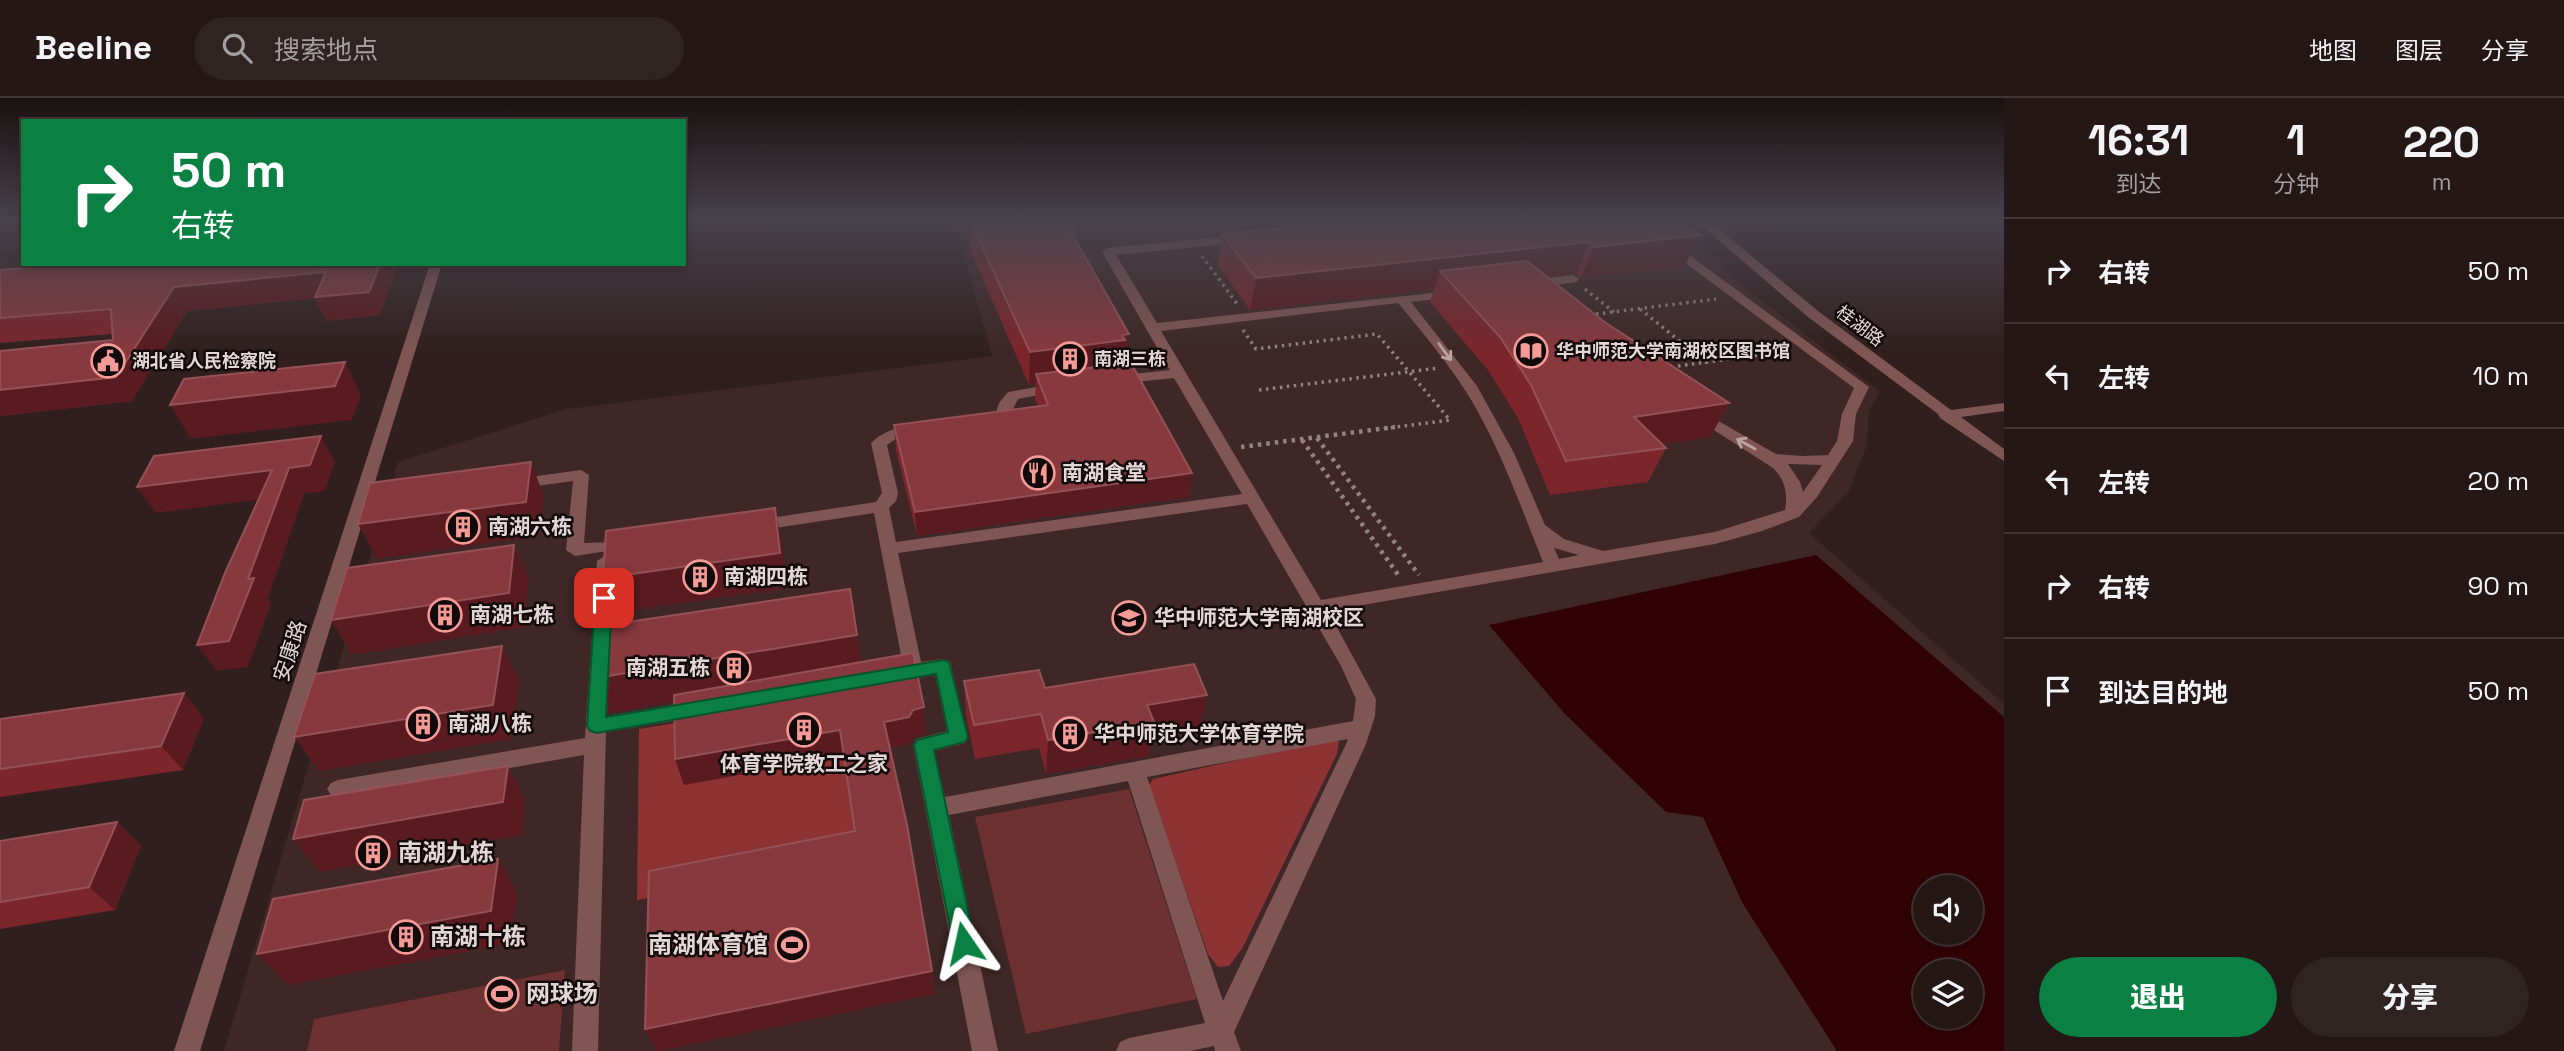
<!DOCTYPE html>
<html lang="zh">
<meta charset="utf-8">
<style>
:root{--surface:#241716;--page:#302423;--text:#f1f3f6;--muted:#a39fa1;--line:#413635;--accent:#0b8043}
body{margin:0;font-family:"Space Grotesk","Noto Sans SC",sans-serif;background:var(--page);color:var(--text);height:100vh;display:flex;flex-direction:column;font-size:26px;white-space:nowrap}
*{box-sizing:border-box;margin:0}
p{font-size:23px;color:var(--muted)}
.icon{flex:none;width:38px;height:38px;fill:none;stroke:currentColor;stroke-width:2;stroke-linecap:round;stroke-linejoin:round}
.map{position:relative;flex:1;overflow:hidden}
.details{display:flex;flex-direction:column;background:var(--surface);width:560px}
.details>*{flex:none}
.top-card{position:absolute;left:21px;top:21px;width:665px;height:147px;border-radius:0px;box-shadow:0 4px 10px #0003,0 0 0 2px var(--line);background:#0b8043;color:#fff;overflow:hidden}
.fabs{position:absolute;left:1913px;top:777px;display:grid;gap:14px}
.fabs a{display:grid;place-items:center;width:70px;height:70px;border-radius:50%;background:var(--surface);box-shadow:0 4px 10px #0003,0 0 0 2px var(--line);font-size:35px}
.pin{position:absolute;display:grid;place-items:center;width:60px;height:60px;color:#fff;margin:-30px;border-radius:14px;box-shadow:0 4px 10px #0006}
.me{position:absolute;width:77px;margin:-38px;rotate:349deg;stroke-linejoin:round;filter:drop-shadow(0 0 5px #0008)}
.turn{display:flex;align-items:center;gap:24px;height:147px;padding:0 35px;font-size:32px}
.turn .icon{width:91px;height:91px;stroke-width:2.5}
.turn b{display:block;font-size:49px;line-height:60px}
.eta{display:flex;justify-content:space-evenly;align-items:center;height:119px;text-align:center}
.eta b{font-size:42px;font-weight:800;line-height:49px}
.cta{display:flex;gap:14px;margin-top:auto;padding:14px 35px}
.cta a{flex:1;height:80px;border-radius:42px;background:var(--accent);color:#fff;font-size:28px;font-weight:800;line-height:80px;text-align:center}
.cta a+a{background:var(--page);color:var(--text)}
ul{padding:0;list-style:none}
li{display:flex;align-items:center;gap:21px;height:105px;padding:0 35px;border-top:2px solid var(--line)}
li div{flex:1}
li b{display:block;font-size:26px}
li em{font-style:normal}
header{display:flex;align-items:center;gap:42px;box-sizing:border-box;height:98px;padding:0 35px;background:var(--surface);border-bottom:2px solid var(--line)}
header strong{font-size:33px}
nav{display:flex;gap:38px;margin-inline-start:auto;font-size:24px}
.search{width:490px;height:63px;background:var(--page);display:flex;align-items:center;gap:18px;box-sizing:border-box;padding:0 24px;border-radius:38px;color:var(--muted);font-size:26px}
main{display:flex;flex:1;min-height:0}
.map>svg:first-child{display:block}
</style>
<header>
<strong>Beeline</strong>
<div class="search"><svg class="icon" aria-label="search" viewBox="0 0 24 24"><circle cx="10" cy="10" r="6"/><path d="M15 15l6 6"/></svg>搜索地点</div>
<nav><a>地图</a><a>图层</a><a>分享</a></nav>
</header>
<main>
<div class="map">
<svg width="2004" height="953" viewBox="0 0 2004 953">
<rect width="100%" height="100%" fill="#301f1e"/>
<path fill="#3e2726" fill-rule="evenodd" d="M954 121H1669L1751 194 1880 294 1869 312 1867 347 1849 393 1809 435 2004 606V953H224L398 364 567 311 992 258ZM1925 789H1970V835H1925ZM1925 873H1970V919H1925Z"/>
<g fill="#6d3131">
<path d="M1129 691 1197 901 1026 936 975 719Z"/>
<path d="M565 872 559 953H307L314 921Z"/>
</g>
<g fill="#8e3334">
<path d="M683 624 888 651 859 759 637 802 639 631Z"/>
<path d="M1332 641 1339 644 1337 656 1242 851 1229 868 1218 869 1208 856 1149 687 1153 681Z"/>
</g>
<path fill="#300205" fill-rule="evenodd" d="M1816 457 2004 619V953H1837L1743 806 1703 719 1666 714 1564 615 1489 527ZM1925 789H1970V835H1925ZM1925 873H1970V919H1925Z"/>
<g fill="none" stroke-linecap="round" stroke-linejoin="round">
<g stroke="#918382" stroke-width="3.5" stroke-dasharray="2.5 4.5" stroke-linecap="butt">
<path d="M1202 158 1238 207"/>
<path d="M1585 191 1614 214"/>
<path d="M1640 211 1707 265"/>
<path d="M1589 217 1716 201"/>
<path d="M1243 232 1256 251 1377 236 1450 322 1381 331"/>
<path d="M1678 268 1788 253"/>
<path d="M1259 292 1439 270"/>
</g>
<g stroke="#918382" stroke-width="4.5" stroke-dasharray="3.5 5" stroke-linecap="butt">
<path d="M1317 340 1419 477"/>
<path d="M1302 342 1399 478"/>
<path d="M1241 349 1395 329"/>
</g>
<g fill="#805654" fill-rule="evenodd">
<path d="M1305 121H1317L1320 126 1306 138H1291V132L1299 131 1308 125Z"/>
<path d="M1626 121H1640L1869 289 1856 316 1853 343 1817 399 1799 419 1762 433 1715 446 1328 513 1376 601 1375 618 1366 646 1234 934 1241 953H1215L1214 948 1190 953H1116L1120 944 1129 940 1205 925 1128 683 949 717 998 953H972L913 647 916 641 947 633 935 576 907 581 900 579 897 574 903 568 874 415 756 433 748 427 750 423 876 404 882 395 871 345C882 333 911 322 924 333L921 336 897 340 887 347 898 395 896 403 889 410 896 444 1242 396 1174 280 1115 286 1108 282 1115 278 1170 272 1102 154 1108 150 1242 137 1246 138V144L1116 157 1157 225 1460 192V198L1455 199 1411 204 1477 288 1514 355 1545 427 1564 441 1603 453 1715 434 1785 412C1788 394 1785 382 1773 370L1689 316 1691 313H1701L1776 356 1803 358 1828 357 1837 343 1842 316 1854 290ZM1398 205C1424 236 1449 266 1470 300 1501 352 1521 409 1543 464L1321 502 1161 233ZM1788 366 1822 367 1803 394 1800 384ZM1247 406 1341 568 1356 601 1353 623 945 699 934 653 965 645 968 639 950 563 943 561 921 564 898 455ZM1554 450 1579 457 1559 461ZM1348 641 1346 646 1223 903 1147 679Z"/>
<path d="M1694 121H1707L1818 213 1951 312 2004 305V313L1961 319 2004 351V363L1940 320 1938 316 1808 219Z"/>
<path d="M430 166H442L200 953H174Z"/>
<path d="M1573 177 1579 181 1577 184 1532 190 1526 186 1532 182Z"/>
<path d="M1060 285 1065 286 1067 289 1065 292 1018 301 1007 323 989 327 982 323 995 317 999 305 1008 294Z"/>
<path d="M581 372 589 377 584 445 614 444 617 448 614 452 575 458 566 452 573 383 515 391 507 386 515 381Z"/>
<path d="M606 457 615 463 607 618 697 603 704 606 707 611 704 616 697 619 606 634 598 953H572L584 657 338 700 331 697 327 691 331 685 338 682 585 640 597 463Z"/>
</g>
</g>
<g fill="#7c262c">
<path d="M1677 121 1685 168 1581 180 1577 175 1547 179 1606 225 1729 305 1710 339 1662 346 1666 350 1648 384 1550 397 1518 320 1488 272 1430 204 1434 191 1250 212 1218 167 1222 136Z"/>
<path d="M970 122 1076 141 1127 265 1192 375 1188 399 917 438 896 352 894 327 1039 309 1035 300 1036 286 1029 287 970 152Z"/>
<path d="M72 166H398L380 217 326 223 315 200 187 213 132 303 0 318V253L113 242 112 236 0 245V172Z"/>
<path d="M964 583 1045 590 1200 631 1151 640 1148 658 1046 676 1039 650 975 661 966 618Z"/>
<path d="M204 620 183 672 0 699V621Z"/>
<path d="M117 724 141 748 115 812 0 831V743Z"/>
</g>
<g fill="#591b1f">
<path d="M1700 137 1685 168 1581 180 1594 149Z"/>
<path d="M1589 144 1577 175 1455 189 1440 173 1434 191 1250 212 1256 180Z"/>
<path d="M380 166H398L380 217 326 223 315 200 187 213 132 303 0 318V292L116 279 174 189Z"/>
<path d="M1129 236 1126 269 1036 276V286L1029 287 1030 254Z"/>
<path d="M345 264 361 297 352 322 191 341 170 307Z"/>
<path d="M1729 305 1710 339 1618 353 1634 319Z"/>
<path d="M321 338 335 364 325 393 304 396 268 501 271 506 248 569 217 573 197 547 248 481 278 399 156 415 137 389 289 370Z"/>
<path d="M531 364 544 398 539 438 377 461 358 426Z"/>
<path d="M1192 375 1188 399 917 438 915 414Z"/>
<path d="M775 410 782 444 787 490 615 515 603 480Z"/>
<path d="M514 447 529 482 524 529 352 557 331 522Z"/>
<path d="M857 537 862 571 610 615 596 580Z"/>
<path d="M502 548 519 583 511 641 319 673 294 639Z"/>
<path d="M184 595 204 620 183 672 161 648Z"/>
<path d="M1207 597 1200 631 1151 640 1148 658 1046 676 1048 642 1147 607Z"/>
<path d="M924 609 926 636 915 638 911 645 887 651 884 624 913 612Z"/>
<path d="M840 632 844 658 684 687 675 661Z"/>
<path d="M508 668 525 702 522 737 320 774 293 741Z"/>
<path d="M117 724 141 748 115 812 89 789Z"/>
<path d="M498 761 517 794 512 845 288 887 257 856Z"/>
<path d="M932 873 934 896 659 953H657L645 931Z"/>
</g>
<g fill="#87393e" stroke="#955256" stroke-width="2">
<path d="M975 121H1069L1076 133 1071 134 1129 236 1122 237 1125 242 1030 254 970 122Z"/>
<path d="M1368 121H1677L1700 137 1594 149 1589 144 1256 180 1222 136Z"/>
<path d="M1527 163 1606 225 1729 305 1634 319 1666 350 1566 363 1531 287 1500 239 1440 173Z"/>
<path d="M72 166H380L369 194 315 199 326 174 174 189 116 279 0 292V253L113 242 111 211 0 220V172Z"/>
<path d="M345 264 335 288 170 307 184 281Z"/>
<path d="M1131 265 1192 375 915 414 894 327 1048 307 1036 276Z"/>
<path d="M321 338 310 367 289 370 248 481 254 480 229 543 197 547 225 475 272 372 137 389 154 358Z"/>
<path d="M531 364 526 404 358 426 370 385Z"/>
<path d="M775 410 780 455 603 480 606 433Z"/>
<path d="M514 447 509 495 331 522 347 470Z"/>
<path d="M850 491 857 537 596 580 600 528Z"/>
<path d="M502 548 493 607 294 639 315 576Z"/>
<path d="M913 555 924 609 913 612 909 619 884 624 907 727 932 873 645 931 649 773 855 733 840 632 675 661 674 597Z"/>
<path d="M1194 566 1207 597 1147 607 1154 624 1048 642 1041 616 974 627 964 583 1039 572 1045 590Z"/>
<path d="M184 595 161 648 0 671V621Z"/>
<path d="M508 668 503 704 293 741 304 702Z"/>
<path d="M117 724 89 789 0 804V743Z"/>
<path d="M498 761 491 813 257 856 273 801Z"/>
</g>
<defs><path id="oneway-shaft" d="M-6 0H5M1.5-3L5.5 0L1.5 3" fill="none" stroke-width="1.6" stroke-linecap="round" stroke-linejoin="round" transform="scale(1.75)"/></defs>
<g stroke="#bba3a2">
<use href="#oneway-shaft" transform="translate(1445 254) rotate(54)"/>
<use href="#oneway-shaft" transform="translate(1746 346) rotate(-151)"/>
</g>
<linearGradient id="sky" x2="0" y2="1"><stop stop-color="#1a1110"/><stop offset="0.48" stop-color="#48424c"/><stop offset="1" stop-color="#48424c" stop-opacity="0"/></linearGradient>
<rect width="2004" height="254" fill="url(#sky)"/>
<path fill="#0b8043" stroke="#07532c" stroke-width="2" d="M604 494 612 500 606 619 943 562 949 564 968 639 965 644 934 652 975 845 971 852 964 855 956 852 953 845 914 647 917 642 948 634 936 576 597 635 590 633 587 628 595 500Z"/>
<defs>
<symbol id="library-ring" viewBox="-11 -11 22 22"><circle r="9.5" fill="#130b0b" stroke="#f59b97" stroke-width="1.5"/><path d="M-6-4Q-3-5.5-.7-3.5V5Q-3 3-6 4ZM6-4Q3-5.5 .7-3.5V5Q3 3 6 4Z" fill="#f59b97"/></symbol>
<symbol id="building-ring" viewBox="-11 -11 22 22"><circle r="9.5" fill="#130b0b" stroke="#f59b97" stroke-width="1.5"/><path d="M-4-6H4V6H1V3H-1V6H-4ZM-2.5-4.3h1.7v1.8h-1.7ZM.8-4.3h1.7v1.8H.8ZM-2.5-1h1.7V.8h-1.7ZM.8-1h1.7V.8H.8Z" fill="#f59b97"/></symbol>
<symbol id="civic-ring" viewBox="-11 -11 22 22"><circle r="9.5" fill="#130b0b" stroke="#f59b97" stroke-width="1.5"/><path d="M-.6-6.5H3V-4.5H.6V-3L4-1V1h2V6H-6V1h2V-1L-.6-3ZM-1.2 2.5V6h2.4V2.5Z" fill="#f59b97"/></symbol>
<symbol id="restaurant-ring" viewBox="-11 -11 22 22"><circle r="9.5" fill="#130b0b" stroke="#f59b97" stroke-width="1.5"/><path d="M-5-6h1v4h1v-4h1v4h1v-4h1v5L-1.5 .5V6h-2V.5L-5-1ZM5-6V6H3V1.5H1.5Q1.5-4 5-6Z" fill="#f59b97"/></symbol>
<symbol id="university-ring" viewBox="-11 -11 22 22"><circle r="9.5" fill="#130b0b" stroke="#f59b97" stroke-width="1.5"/><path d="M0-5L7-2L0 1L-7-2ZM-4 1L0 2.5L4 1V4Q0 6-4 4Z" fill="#f59b97"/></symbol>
<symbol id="stadium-ring" viewBox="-11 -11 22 22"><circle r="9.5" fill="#130b0b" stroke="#f59b97" stroke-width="1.5"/><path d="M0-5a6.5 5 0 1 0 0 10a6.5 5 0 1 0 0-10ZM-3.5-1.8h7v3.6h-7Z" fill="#f59b97"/></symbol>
</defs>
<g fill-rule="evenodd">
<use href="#library-ring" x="1512" y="234" width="38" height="38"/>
<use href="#building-ring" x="1051" y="242" width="38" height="38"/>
<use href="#civic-ring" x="89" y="244" width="38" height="38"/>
<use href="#restaurant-ring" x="1019" y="356" width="38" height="38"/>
<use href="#building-ring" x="444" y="410" width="38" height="38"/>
<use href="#building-ring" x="681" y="460" width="38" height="38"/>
<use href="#building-ring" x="426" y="498" width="38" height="38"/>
<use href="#university-ring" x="1110" y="501" width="38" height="38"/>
<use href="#building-ring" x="715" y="551" width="38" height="38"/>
<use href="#building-ring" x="404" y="607" width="38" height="38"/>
<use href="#building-ring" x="785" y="613" width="38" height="38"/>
<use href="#building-ring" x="1051" y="617" width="38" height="38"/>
<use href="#building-ring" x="354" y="736" width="38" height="38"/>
<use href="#building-ring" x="387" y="820" width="38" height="38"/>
<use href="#stadium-ring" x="773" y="828" width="38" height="38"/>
<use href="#stadium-ring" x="483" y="877" width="38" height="38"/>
</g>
<g text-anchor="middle" stroke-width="5" stroke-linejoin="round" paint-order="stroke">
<g font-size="18" fill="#e3d7d6" stroke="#130b0b">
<text transform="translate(1860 228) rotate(37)" y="6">桂湖路</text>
</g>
<g font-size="18" font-weight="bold" fill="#e3d7d6" stroke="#130b0b" text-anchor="start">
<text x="1556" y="259">华中师范大学南湖校区图书馆</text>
<text x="1094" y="267">南湖三栋</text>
<text x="132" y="269">湖北省人民检察院</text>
</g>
<g font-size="21" font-weight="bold" fill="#e3d7d6" stroke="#130b0b" text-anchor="start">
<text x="1062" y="382">南湖食堂</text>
<text x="488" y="436">南湖六栋</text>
<text x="724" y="486">南湖四栋</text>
<text x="470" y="524">南湖七栋</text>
<text x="1154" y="527">华中师范大学南湖校区</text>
<text x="710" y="577" text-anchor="end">南湖五栋</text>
<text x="448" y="633">南湖八栋</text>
<text x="1094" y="643">华中师范大学体育学院</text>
<text x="804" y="673" text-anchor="middle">体育学院教工之家</text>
</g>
<g font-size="21" fill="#e3d7d6" stroke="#130b0b">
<text transform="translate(290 553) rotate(-72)" y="7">安康路</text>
</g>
<g font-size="24" font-weight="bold" fill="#e3d7d6" stroke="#130b0b" text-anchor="start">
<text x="398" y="763">南湖九栋</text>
<text x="430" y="847">南湖十栋</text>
<text x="768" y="855" text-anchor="end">南湖体育馆</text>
<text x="526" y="904">网球场</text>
</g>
</g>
</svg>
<div class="fabs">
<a><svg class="icon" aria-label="sound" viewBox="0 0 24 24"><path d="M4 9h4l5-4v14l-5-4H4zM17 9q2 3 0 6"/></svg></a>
<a><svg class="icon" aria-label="layers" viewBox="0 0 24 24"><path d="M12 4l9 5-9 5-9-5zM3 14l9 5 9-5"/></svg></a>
</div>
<div class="pin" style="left:604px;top:500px;background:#d93025"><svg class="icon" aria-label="arrive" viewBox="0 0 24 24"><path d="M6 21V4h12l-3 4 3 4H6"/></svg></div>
<svg class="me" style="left:964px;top:845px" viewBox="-20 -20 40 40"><path d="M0-17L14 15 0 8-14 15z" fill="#0b8043" stroke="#fff" stroke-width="4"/></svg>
<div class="top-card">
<div class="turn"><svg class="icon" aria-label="right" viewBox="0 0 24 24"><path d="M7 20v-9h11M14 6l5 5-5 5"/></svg><div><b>50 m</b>右转</div></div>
</div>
</div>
<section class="details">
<div class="eta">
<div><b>16:31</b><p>到达</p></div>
<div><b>1</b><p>分钟</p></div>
<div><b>220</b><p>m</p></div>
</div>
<ul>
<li><svg class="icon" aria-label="right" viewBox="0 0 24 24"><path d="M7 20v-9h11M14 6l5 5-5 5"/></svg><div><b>右转</b></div><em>50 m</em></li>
<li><svg class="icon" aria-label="left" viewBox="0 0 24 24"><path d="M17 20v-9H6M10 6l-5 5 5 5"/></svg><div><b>左转</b></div><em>10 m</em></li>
<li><svg class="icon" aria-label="left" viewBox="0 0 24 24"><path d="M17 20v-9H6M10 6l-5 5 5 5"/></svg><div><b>左转</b></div><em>20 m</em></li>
<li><svg class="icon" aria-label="right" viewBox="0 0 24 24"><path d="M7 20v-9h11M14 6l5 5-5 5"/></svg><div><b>右转</b></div><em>90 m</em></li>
<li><svg class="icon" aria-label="arrive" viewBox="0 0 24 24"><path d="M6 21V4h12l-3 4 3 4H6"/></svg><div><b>到达目的地</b></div><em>50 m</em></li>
</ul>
<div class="cta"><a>退出</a><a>分享</a></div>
</section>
</main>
